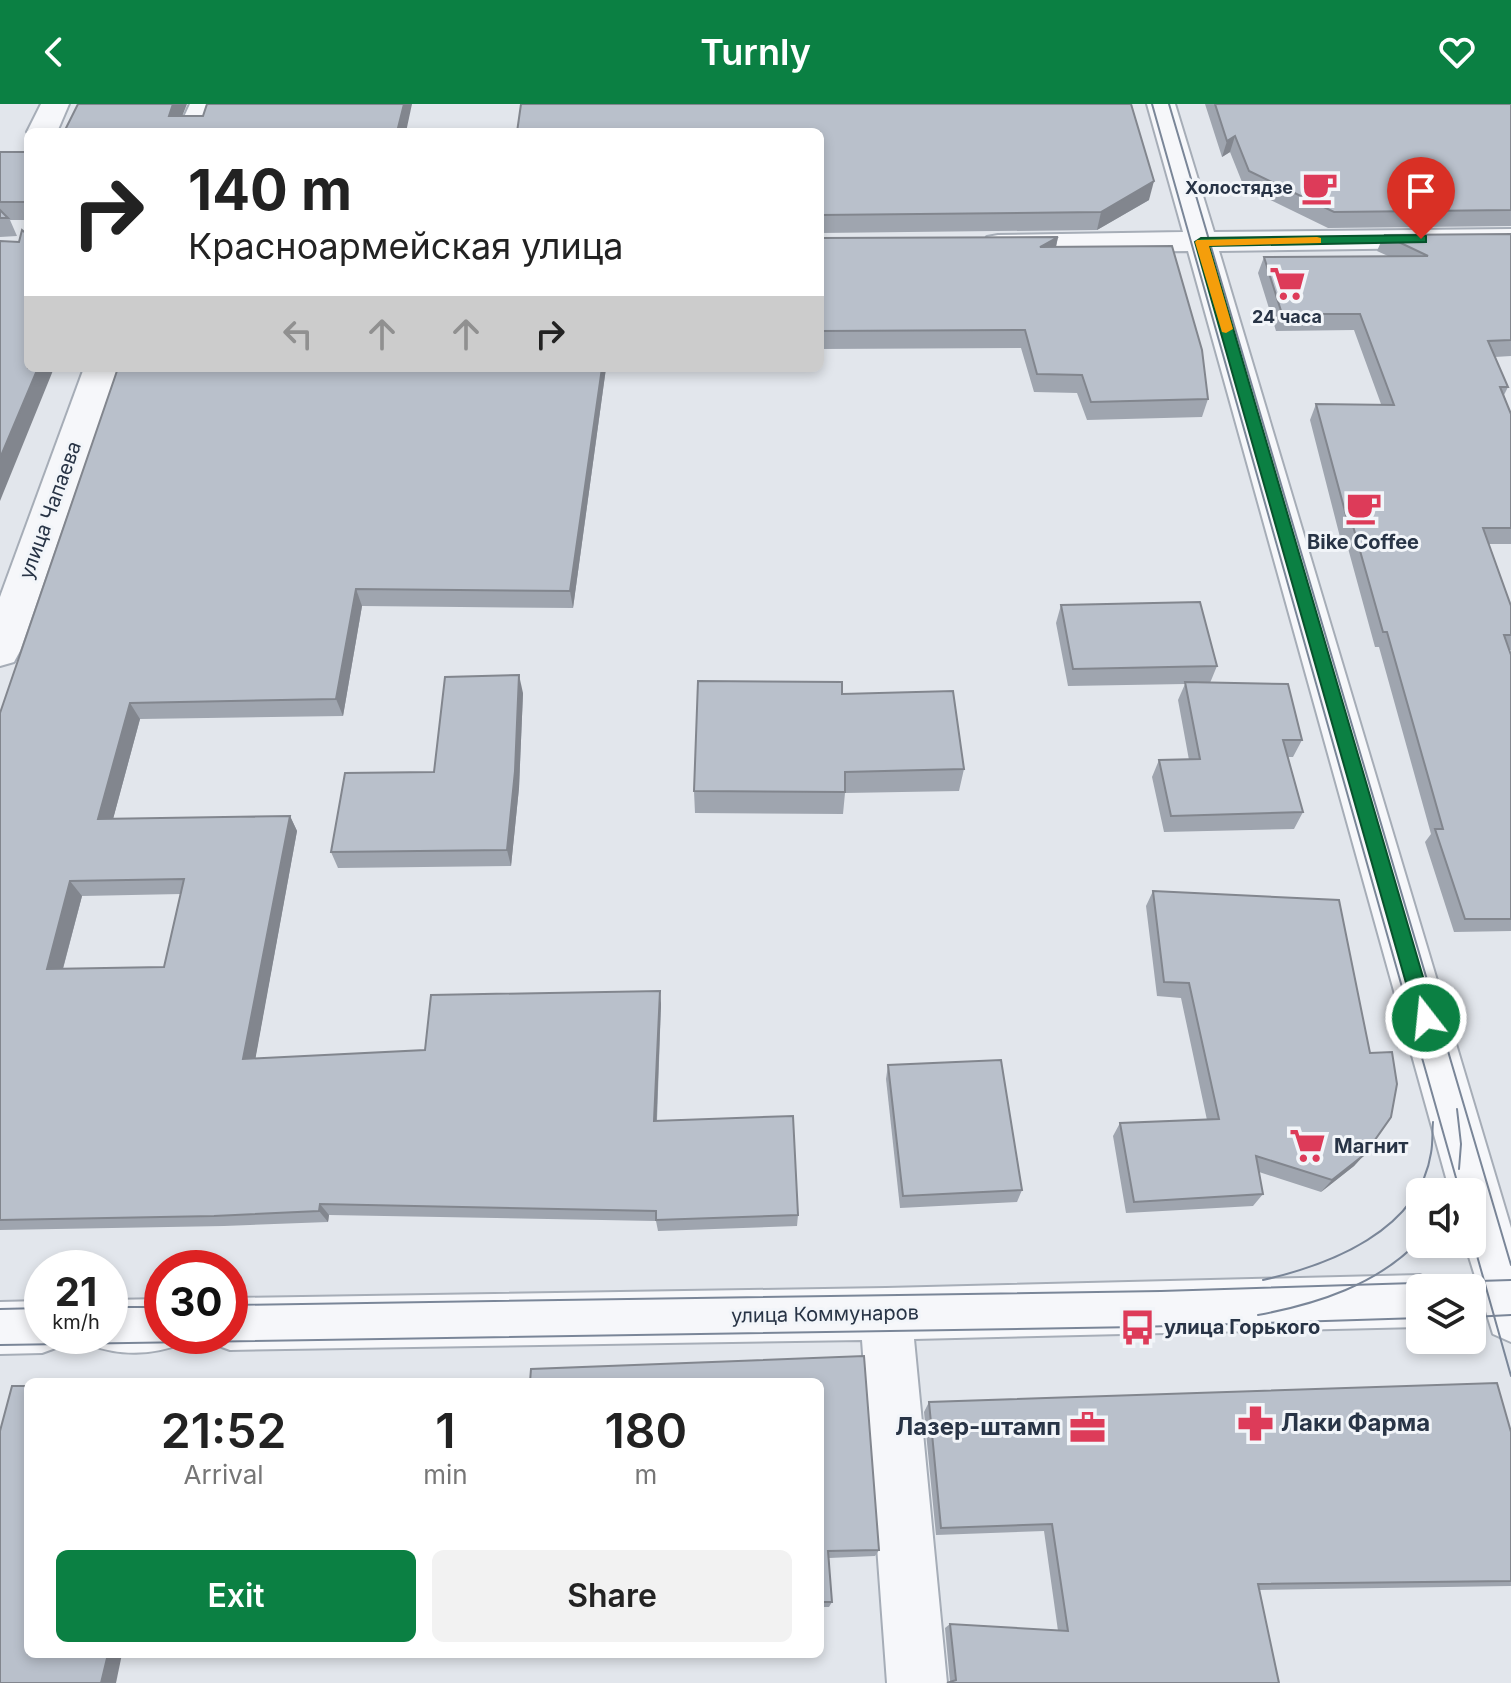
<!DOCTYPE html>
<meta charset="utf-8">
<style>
:root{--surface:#fff;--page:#f2f2f2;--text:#222;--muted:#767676;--accent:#0b8043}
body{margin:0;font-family:Inter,sans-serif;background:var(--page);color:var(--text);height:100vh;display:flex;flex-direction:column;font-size:30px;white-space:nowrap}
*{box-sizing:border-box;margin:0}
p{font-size:26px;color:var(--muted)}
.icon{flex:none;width:44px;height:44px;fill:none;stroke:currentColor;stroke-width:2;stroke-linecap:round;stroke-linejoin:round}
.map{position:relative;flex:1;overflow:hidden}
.side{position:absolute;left:24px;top:1274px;width:800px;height:280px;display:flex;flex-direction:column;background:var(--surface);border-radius:12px;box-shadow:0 4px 12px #0003}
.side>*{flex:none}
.guide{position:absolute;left:24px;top:24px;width:800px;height:244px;border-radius:12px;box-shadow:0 4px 12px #0003;background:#fff;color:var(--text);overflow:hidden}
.tools{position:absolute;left:1406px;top:1074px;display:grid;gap:16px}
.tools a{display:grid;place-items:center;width:80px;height:80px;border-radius:12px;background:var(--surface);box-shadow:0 4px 12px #0003;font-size:40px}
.speed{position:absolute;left:24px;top:1146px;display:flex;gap:16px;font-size:40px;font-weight:700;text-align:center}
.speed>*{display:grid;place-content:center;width:104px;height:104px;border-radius:50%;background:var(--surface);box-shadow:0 4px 12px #0003;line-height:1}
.speed small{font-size:20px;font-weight:400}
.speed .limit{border:12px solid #d22;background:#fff;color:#111}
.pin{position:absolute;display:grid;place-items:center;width:68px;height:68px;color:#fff;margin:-82px -34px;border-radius:50% 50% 50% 0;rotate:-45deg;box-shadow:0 0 8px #0007}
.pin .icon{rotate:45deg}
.me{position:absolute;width:88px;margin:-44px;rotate:344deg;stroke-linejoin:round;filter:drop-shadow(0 0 6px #0008)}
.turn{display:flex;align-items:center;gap:28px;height:168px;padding:0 32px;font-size:36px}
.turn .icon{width:104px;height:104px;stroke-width:2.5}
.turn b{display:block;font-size:56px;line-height:68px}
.lanes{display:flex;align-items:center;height:76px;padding:0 32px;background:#0003;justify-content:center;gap:40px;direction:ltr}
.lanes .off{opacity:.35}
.eta{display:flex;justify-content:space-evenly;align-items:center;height:136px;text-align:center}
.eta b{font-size:48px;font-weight:600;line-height:56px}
.cta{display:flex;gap:16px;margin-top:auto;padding:16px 32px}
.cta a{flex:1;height:92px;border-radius:12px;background:var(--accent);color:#fff;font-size:32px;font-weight:600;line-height:92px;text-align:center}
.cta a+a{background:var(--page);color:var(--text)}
header{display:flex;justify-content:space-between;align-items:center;height:104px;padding:0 32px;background:var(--accent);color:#fff;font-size:36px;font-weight:600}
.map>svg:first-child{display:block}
</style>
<header><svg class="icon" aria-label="back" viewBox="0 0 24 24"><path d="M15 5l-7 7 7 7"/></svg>Turnly<svg class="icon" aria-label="heart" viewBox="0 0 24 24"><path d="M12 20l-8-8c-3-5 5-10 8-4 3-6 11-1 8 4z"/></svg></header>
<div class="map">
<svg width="1511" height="1579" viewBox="0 0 1511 1579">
<rect width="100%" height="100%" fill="#e2e6ec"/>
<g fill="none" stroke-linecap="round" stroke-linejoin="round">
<defs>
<g id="minor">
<path d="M41 0H69L57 28H27Z"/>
<path d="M190 0H218L207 28H177Z"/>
<path d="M1147 0H1175L1214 128 1511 125V143L1219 147 1511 1124V1238L1493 1230 1465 1140H1472V1088H1450L1188 147 998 149 987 147 982 140 987 133 998 131 1183 128Z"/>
<path d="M84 264H118L20 547 14 558 0 562V493Z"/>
<path d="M1420 1171 1438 1179 1441 1184H1420V1223L914 1235 947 1579H887L862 1236 230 1246 211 1239 209 1232H230V1194L886 1184Z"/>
<path d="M162 1195V1232H184L181 1240C153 1251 119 1252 91 1241L88 1232H110V1196Z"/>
<path d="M42 1197V1232H65L61 1242 42 1249 0 1250V1198Z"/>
</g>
</defs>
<use href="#minor" stroke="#a6adb7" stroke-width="4"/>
<use href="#minor" fill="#f6f7fa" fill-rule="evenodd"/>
<g stroke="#7a8698" stroke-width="2">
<path d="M1152 0 1460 1088"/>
<path d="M1169 0 1511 1161"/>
<path d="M1457 1005 1461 1040 1459 1065"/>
<path d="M1472 1134 1511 1272"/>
<path d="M1263 1176C1329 1161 1419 1127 1431 1049 1433 1039 1432 1028 1433 1018"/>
<path d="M230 1201 1161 1187 1511 1176"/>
<path d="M110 1203H162"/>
<path d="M0 1205 42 1204"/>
<path d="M1258 1211C1317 1200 1377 1181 1420 1136"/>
<path d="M1472 1213 1511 1211"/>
<path d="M0 1241 1138 1223 1420 1214"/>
</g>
</g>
<g fill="#9fa5af" fill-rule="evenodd">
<path d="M1205 0H1511V122L1328 124 1244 83 1230 48 1222 53Z"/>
<path d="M820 28 1149 96 1097 126 820 129Z"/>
<path d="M0 48H28V116H10L17 132 0 133Z"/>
<path d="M1511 130V252L1495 253 1508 283 1504 291 1511 310V440H1489L1511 502V546H1509L1511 551V827L1454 828 1425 738 1431 730 1379 543H1375L1346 437H1341L1310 316 1316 300H1381L1354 226 1276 227 1258 169 1264 153 1388 152 1377 147 1384 131Z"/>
<path d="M1058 133 1056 143 1208 295 1202 313 1087 316 1077 289 1034 288 1021 244 820 245V134Z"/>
<path d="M118 264H606L573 504 362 502 343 612 140 615 113 715 290 712 297 727 255 955 425 946 661 900 657 1017 798 1111 797 1122 658 1127 656 1117 329 1111 328 1118 224 1122 0 1126V609ZM181 790 164 863 63 865 82 792Z"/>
<path d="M1061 501 1217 562 1210 579 1302 636 1293 653H1288L1303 708 1294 725 1164 728 1152 673 1159 656H1189L1178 596 1185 580 1068 582 1056 519Z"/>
<path d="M523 589 519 684 511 762 338 764 331 748 434 668Z"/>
<path d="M842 590 964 665 959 687 845 689 843 710 695 709 694 687Z"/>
<path d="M1153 787 1365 1050 1354 1062 1321 1088 1259 1068 1263 1090 1253 1102 1126 1109 1113 1032 1120 1019 1207 1016 1181 894 1157 892 1146 802Z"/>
<path d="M888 961 1022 1086 1017 1098 900 1104 886 975Z"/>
<path d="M820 1278 879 1446 875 1452 829 1454 832 1498 829 1503H820Z"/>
<path d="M929 1298 1511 1328V1482L1259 1486 950 1578 945 1524 950 1520 1058 1527 1044 1427 936 1431 924 1308Z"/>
</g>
<g fill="#82868e">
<path d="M173 0H187L176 28 169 12Z"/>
<path d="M404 0H412L406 28H397Z"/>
<path d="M1235 32 1230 48 1222 53 1227 37Z"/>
<path d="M1154 77 1149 96 1097 126 1101 108Z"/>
<path d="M1058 133 1054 151 1040 143Z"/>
<path d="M38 264H54L0 397V354Z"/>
<path d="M602 264H606L573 504 570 487Z"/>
<path d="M356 485 362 502 343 612 336 595Z"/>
<path d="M519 571 523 589 519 684 511 762 507 746Z"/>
<path d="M130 599 140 615 109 730 98 715Z"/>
<path d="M290 712 297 727 253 968 243 955Z"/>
<path d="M70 777 82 792 59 879 47 865Z"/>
<path d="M660 887 661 900 656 1029 654 1017Z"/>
<path d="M1365 1050 1354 1062 1321 1088 1332 1076Z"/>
<path d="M320 1100 329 1111 328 1118 319 1107Z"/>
<path d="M108 1550H122L116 1579H101Z"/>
</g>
<g fill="#b9c0cb" stroke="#82868e" stroke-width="2" fill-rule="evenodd">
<path d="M78 0H173L169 12H203L207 0H404L397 28H64Z"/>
<path d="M521 0H1131L1154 77 1101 108 820 111V28H517Z"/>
<path d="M1215 0H1511V106L1334 108 1249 67 1235 32 1227 37Z"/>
<rect x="0" y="48" width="28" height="50"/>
<path d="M0 106 8 114H0Z"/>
<path d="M22 126 28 131V264H38L0 354V137L19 138Z"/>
<path d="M1511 130V236L1488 237 1508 283H1500L1511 310V424H1483L1511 502V531H1504L1511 551V815H1465L1435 725H1443L1387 528H1383L1353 422H1349L1316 300 1394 301 1360 210H1282L1264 153 1428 152 1384 131Z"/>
<path d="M1058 133 1040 143 1172 142 1202 246 1208 295 1091 298 1082 271 1037 270 1025 226 820 227V134Z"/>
<path d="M118 264H602L570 487 356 485 336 595 130 599 98 715 290 712 243 955 425 946 431 891 660 887 654 1017 793 1012 798 1111 656 1116V1107L320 1100 319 1107 214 1112 0 1116V609ZM184 775 164 863 47 865 70 777Z"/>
<path d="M1200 498 1217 562 1073 565 1061 501Z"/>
<path d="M519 571 515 667 507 746 331 748 345 669 434 668 445 573Z"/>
<path d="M698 577 842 578V590L953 587 964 665 845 668V688L694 687Z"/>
<path d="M1185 578 1288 580 1302 636H1283L1303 708 1171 712 1159 656 1200 655Z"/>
<path d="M1153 787 1339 796 1370 949 1392 948 1397 980 1391 1013 1365 1050 1332 1076 1256 1052 1263 1090 1134 1098 1120 1019 1219 1015 1189 879 1164 878Z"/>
<path d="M1001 956 1022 1086 903 1092 888 961Z"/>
<path d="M864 1252 879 1446 828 1447 832 1498H820V1278H530L531 1265Z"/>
<path d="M1497 1279 1511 1328V1477L1258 1480 1279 1579H947L956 1576 950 1520 1068 1527 1052 1420 941 1424 929 1298Z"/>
<path d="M12 1282H28V1550H108L101 1579H0V1327Z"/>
</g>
<path fill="#0b8043" stroke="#07532c" stroke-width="2" d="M1421 131 1426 132V138L1209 142 1435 914 1432 920 1426 923 1419 920 1416 914 1195 138 1201 134Z"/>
<path fill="#f59e0b" d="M1317 133 1321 134V139L1209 142 1233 225 1226 229 1222 228 1195 138 1197 136Z"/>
<defs>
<symbol id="cafe-bare" viewBox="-9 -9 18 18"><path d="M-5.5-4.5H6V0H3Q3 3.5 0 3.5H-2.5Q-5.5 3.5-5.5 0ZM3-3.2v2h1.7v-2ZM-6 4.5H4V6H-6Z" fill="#dd3b59" stroke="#f2f5f9" stroke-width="2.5" paint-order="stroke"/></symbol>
<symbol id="supermarket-bare" viewBox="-9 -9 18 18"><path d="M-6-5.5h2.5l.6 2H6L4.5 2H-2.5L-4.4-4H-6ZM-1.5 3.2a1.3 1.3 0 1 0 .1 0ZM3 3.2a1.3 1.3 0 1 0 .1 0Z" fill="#dd3b59" stroke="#f2f5f9" stroke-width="2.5" paint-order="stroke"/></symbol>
<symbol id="bus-bare" viewBox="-9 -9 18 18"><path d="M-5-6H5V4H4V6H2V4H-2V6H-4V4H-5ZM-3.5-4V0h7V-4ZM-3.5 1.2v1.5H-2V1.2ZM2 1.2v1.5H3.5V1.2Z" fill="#dd3b59" stroke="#f2f5f9" stroke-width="2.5" paint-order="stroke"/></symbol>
<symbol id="pharmacy-bare" viewBox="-9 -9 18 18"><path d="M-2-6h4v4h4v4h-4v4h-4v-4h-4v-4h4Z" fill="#dd3b59" stroke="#f2f5f9" stroke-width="2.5" paint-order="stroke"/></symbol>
<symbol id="office-bare" viewBox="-9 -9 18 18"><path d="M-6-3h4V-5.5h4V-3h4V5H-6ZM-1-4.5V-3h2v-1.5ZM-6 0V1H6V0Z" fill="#dd3b59" stroke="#f2f5f9" stroke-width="2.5" paint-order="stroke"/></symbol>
</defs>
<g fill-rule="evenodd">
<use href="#cafe-bare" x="1294" y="58" width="51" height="51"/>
<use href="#supermarket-bare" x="1262" y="154" width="51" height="51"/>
<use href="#cafe-bare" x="1338" y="378" width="51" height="51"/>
<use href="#supermarket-bare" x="1282" y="1016" width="51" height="51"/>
<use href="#bus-bare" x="1112" y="1198" width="51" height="51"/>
<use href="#pharmacy-bare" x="1230" y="1294" width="51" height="51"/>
<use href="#office-bare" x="1062" y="1298" width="51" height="51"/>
</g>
<g text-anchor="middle" stroke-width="6" stroke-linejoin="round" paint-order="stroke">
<g font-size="18" font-weight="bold" fill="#283446" stroke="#f2f5f9" text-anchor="end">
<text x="1293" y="90">Холостядзе</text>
<text x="1287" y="219" text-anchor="middle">24 часа</text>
</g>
<g font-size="20" fill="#283446" stroke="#f2f5f9">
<text transform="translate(50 406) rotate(-70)" y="7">улица Чапаева</text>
<text transform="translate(825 1210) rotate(-1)" y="7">улица Коммунаров</text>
</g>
<g font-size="20" font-weight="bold" fill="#283446" stroke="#f2f5f9" text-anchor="start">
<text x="1363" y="445" text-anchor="middle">Bike Coffee</text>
<text x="1334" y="1049">Магнит</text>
<text x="1164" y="1230">улица Горького</text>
</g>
<g font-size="24" font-weight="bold" fill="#283446" stroke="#f2f5f9" text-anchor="start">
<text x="1281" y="1327">Лаки Фарма</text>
<text x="1061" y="1331" text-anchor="end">Лазер-штамп</text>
</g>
</g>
</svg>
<div class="tools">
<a><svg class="icon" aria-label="sound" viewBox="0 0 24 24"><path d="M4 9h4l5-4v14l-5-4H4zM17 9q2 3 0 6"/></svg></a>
<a><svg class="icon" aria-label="layers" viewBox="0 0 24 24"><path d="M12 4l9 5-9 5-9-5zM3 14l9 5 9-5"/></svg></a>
</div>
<div class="speed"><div>21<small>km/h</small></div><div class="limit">30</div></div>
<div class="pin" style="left:1421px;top:135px;background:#d93025"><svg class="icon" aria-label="arrive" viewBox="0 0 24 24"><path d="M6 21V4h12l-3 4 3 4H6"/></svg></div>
<svg class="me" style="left:1426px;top:914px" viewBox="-20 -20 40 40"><circle r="17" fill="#0b8043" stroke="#fff" stroke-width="3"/><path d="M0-11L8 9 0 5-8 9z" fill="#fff"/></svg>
<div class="guide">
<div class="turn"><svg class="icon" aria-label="right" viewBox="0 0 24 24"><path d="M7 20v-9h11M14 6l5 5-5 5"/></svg><div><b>140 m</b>Красноармейская улица</div></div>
<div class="lanes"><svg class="icon off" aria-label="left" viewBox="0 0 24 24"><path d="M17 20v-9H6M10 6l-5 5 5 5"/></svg><svg class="icon off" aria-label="ahead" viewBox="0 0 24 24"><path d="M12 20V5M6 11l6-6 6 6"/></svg><svg class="icon off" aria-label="ahead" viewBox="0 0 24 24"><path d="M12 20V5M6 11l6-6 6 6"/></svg><svg class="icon" aria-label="right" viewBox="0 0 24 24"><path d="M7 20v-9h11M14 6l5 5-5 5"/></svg></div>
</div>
<section class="side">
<div class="eta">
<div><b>21:52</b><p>Arrival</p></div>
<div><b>1</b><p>min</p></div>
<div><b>180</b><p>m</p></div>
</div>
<div class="cta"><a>Exit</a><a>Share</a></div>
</section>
</div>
